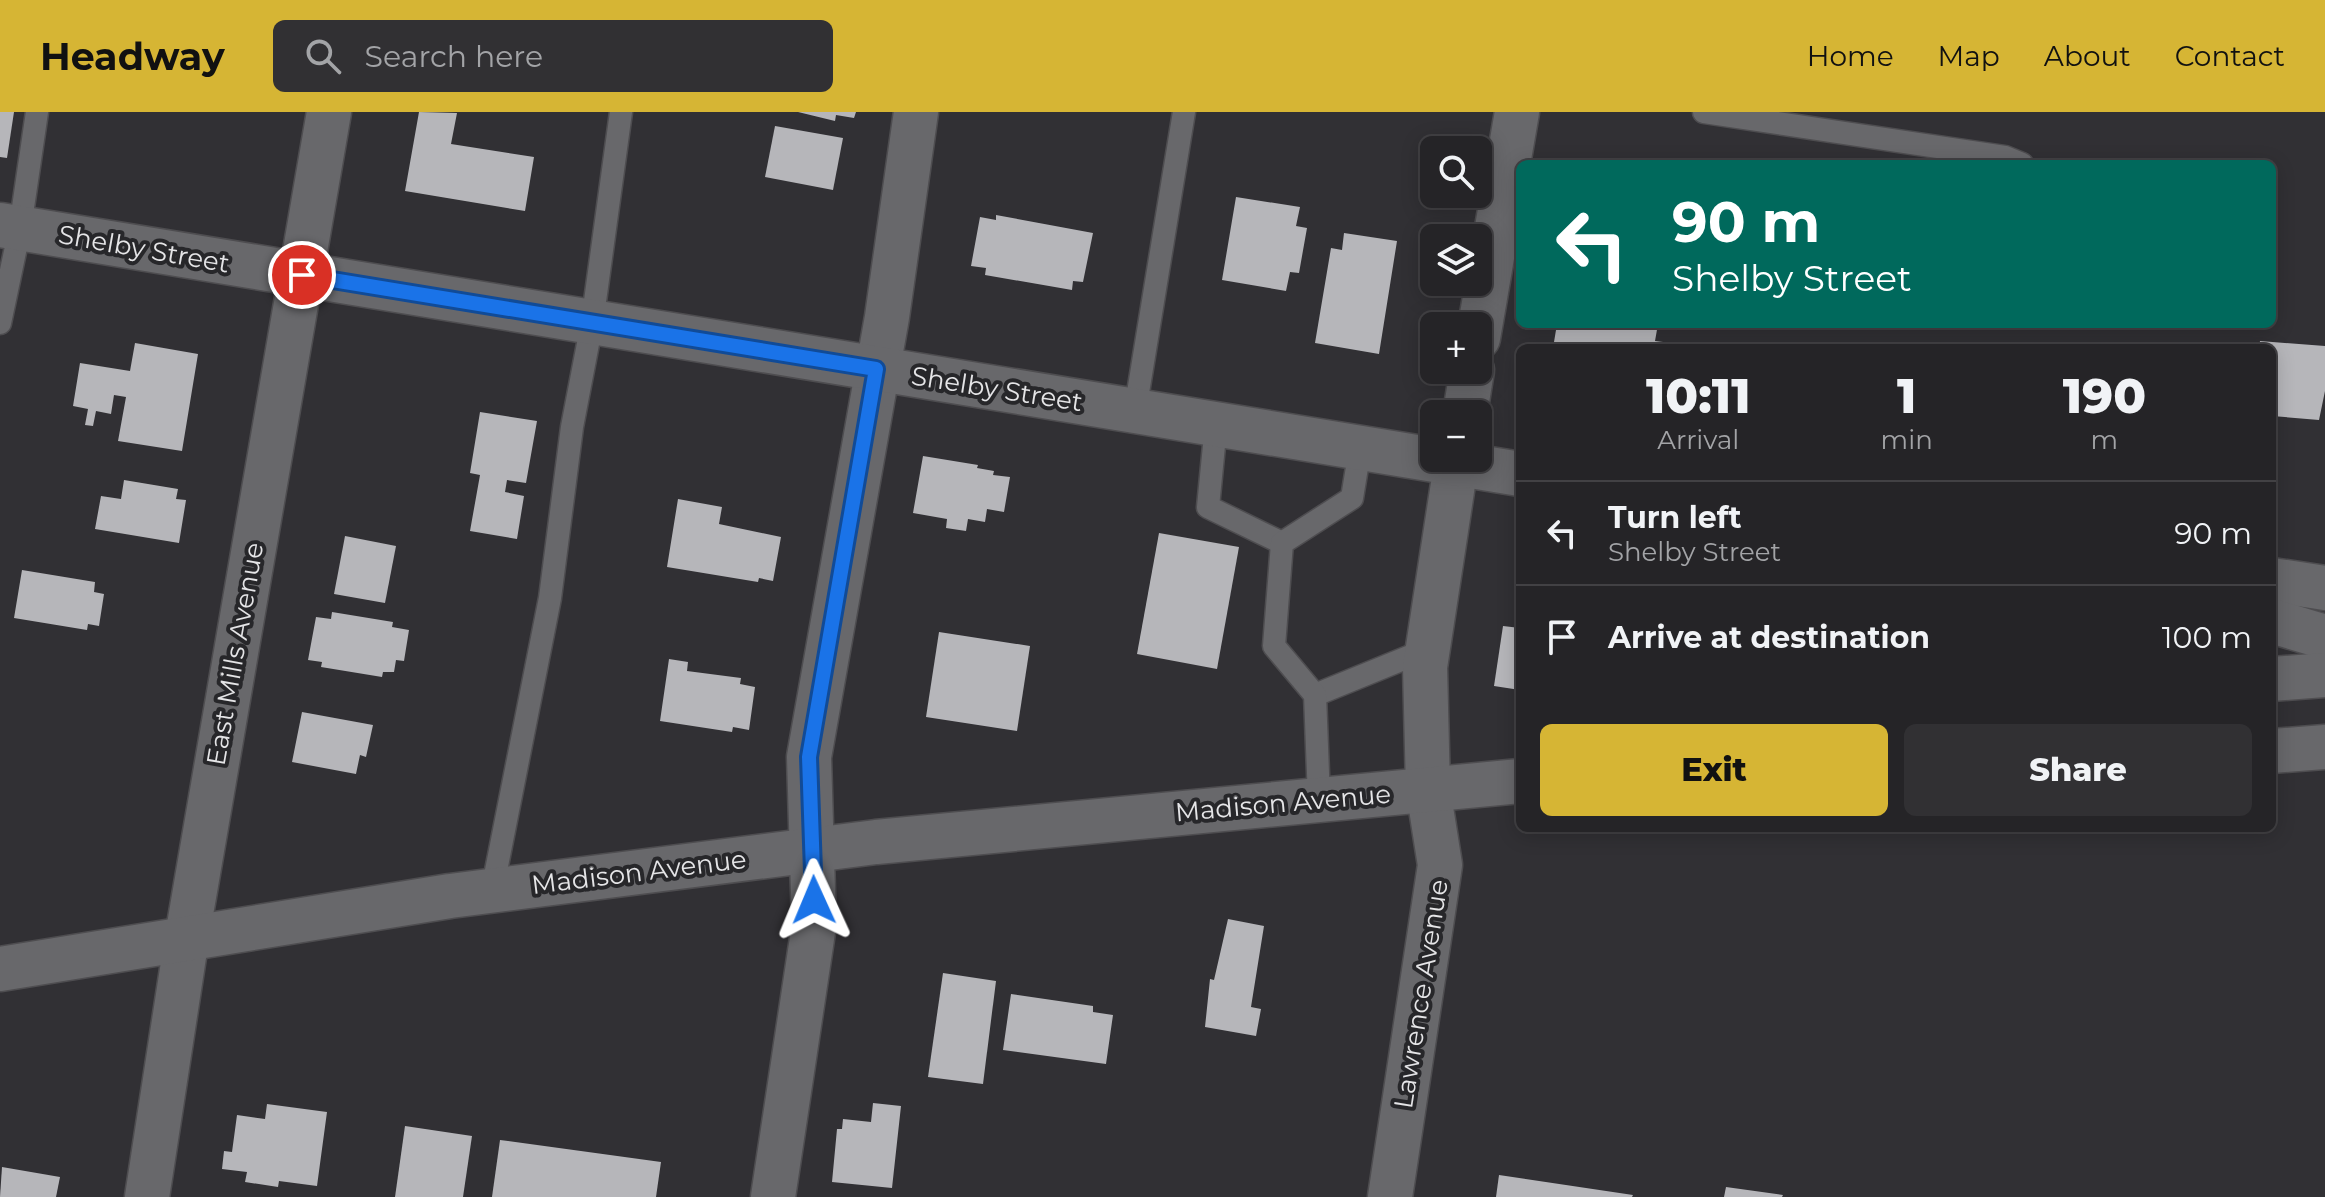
<!DOCTYPE html>
<meta charset="utf-8">
<style>
:root{--surface:#252427;--page:#313033;--text:#f1f3f6;--muted:#a3a4a7;--line:#424144;--accent:#d6b534}
body{margin:0;font-family:Montserrat,sans-serif;background:var(--page);color:var(--text);height:100vh;display:flex;flex-direction:column;font-size:30px;white-space:nowrap}
*{box-sizing:border-box;margin:0}
p{font-size:26px;color:var(--muted)}
.icon{flex:none;width:44px;height:44px;fill:none;stroke:currentColor;stroke-width:2;stroke-linecap:round;stroke-linejoin:round}
.map{position:relative;flex:1;overflow:hidden}
.drawer{position:absolute;left:1516px;top:232px;width:760px;height:488px;display:flex;flex-direction:column;background:var(--surface);border-radius:12px;box-shadow:0 4px 20px #0003,0 0 0 2px var(--line)}
.drawer>*{flex:none}
.banner{position:absolute;left:1516px;top:48px;width:760px;height:168px;border-radius:12px;box-shadow:0 4px 20px #0003,0 0 0 2px var(--line);background:#00695c;color:#fff;overflow:hidden}
.fabs{position:absolute;left:1420px;top:24px;display:grid;gap:16px}
.fabs a{display:grid;place-items:center;width:72px;height:72px;border-radius:12px;background:var(--surface);box-shadow:0 4px 20px #0003,0 0 0 2px var(--line);font-size:40px}
.pin{position:absolute;display:grid;place-items:center;width:68px;height:68px;color:#fff;margin:-34px;border:4px solid #fff;border-radius:50%;box-shadow:0 2px 8px #0007}
.me{position:absolute;width:88px;margin:-44px;rotate:359deg;stroke-linejoin:round;filter:drop-shadow(0 0 6px #0008)}
.turn{display:flex;align-items:center;gap:28px;height:168px;padding:0 24px;font-size:36px}
.turn .icon{width:104px;height:104px;stroke-width:2.5}
.turn b{display:block;font-size:56px;line-height:68px}
.eta{display:flex;justify-content:space-evenly;align-items:center;height:136px;text-align:center}
.eta b{font-size:48px;font-weight:800;line-height:56px}
.button{display:flex;gap:16px;margin-top:auto;padding:16px 24px}
.button a{flex:1;height:92px;border-radius:12px;background:var(--accent);color:#111;font-size:32px;font-weight:800;line-height:92px;text-align:center}
.button a+a{background:var(--page);color:var(--text)}
ul{padding:0;list-style:none}
li{display:flex;align-items:center;gap:24px;height:104px;padding:0 24px;border-top:2px solid var(--line)}
li div{flex:1}
li b{display:block;font-size:30px}
li em{font-style:normal}
header{display:flex;align-items:center;gap:48px;box-sizing:border-box;height:112px;padding:0 40px;background:var(--accent);color:#111}
header strong{font-size:38px}
nav{display:flex;gap:44px;margin-inline-start:auto;font-size:28px}
.search{width:560px;height:72px;background:var(--page);display:flex;align-items:center;gap:20px;box-sizing:border-box;padding:0 28px;border-radius:12px;color:var(--muted);font-size:30px}
.map>svg:first-child{display:block}
</style>
<header>
<strong>Headway</strong>
<div class="search"><svg class="icon" aria-label="search" viewBox="0 0 24 24"><circle cx="10" cy="10" r="6"/><path d="M15 15l6 6"/></svg>Search here</div>
<nav><a>Home</a><a>Map</a><a>About</a><a>Contact</a></nav>
</header>
<div class="map">
<svg width="2325" height="1085" viewBox="0 0 2325 1085">
<rect width="100%" height="100%" fill="#313034"/>
<g fill="#b6b6ba">
<path d="M0 0H14L7 46 0 45Z"/>
<path d="M419 0 457 1 451 32 534 45 525 99 405 79Z"/>
<path d="M798 0H856L854 6 836 3 835 9Z"/>
<path d="M775 14 843 26 833 78 765 65Z"/>
<path d="M1236 85 1300 95 1296 114 1307 116 1299 161 1290 160 1286 179 1222 168Z"/>
<path d="M996 103 1093 121 1083 170 1073 169 1072 178 985 163 986 156 971 154 980 105 996 108Z"/>
<path d="M1344 121 1397 129 1379 242 1315 231 1331 136 1342 138Z"/>
<path d="M1557 212H1658L1655 229 1663 230 1662 236H1553Z"/>
<path d="M2260 229 2325 234V279L2319 308 2272 304V236H2259Z"/>
<path d="M135 231 198 242 182 339 118 329 126 285 114 283 111 302 96 299 93 314 85 313 88 297 73 294 80 251 130 259Z"/>
<path d="M480 300 537 309 526 371 507 368 505 380 524 384 517 427 470 419 480 363 470 361Z"/>
<path d="M923 344 978 353 977 356 994 359 993 363 1010 365 1004 400 987 397 985 410 968 407 966 419 946 416 947 407 913 401Z"/>
<path d="M124 368 178 377 176 387 186 388 179 431 95 417 101 384 121 387Z"/>
<path d="M678 387 722 395 719 412 781 425 773 469 759 466 758 470 667 455Z"/>
<path d="M1159 421 1239 435 1217 557 1137 542Z"/>
<path d="M345 424 396 434 385 491 334 482Z"/>
<path d="M22 458 95 470 94 480 104 482 99 514 88 512 87 518 14 506Z"/>
<path d="M332 500 393 510 392 515 409 518 404 549 396 548 394 560H383L382 565 321 555 322 550 308 548 316 505 331 507Z"/>
<path d="M1503 514 1520 516V578L1494 574Z"/>
<path d="M939 520 1030 534 1017 619 926 605Z"/>
<path d="M669 547 688 550 687 559 741 566 740 572 755 575 749 618 733 615 732 620 660 609Z"/>
<path d="M302 600 373 613 366 645 360 643 356 662 292 650Z"/>
<path d="M1228 807 1264 814 1251 895 1261 897 1256 924 1205 915 1210 867 1214 868Z"/>
<path d="M943 861 996 869 983 972 928 965Z"/>
<path d="M1011 882 1093 894V900L1113 903 1106 952 1003 938Z"/>
<path d="M873 991 901 994 892 1076 832 1070 837 1017H842L843 1007 871 1010Z"/>
<path d="M267 992 327 1000 317 1074 279 1069 278 1075 245 1070 247 1060 222 1057 224 1039 232 1040 237 1003 265 1007Z"/>
<path d="M405 1014 472 1024 463 1085H395Z"/>
<path d="M500 1028 661 1050 656 1085H492Z"/>
<path d="M2 1055 60 1065 56 1085H0Z"/>
<path d="M1499 1063 1633 1083 1632 1085H1496Z"/>
<path d="M1726 1075 1783 1083 1782 1085H1724Z"/>
</g>
<g fill="none" stroke-linecap="round" stroke-linejoin="round">
<defs>
<g id="lane">
<path d="M1704 0 2005 45 2022 52"/>
<path d="M0 211 20 116 37 0"/>
<path d="M1135 299 1184 0"/>
<path d="M1216 313 1208 395 1282 431"/>
<path d="M1315 583 1428 537"/>
<path d="M1319 687 1315 583 1274 534 1282 431 1352 386 1360 337"/>
<path d="M492 779 550 486 572 315 592 211 621 0"/>
</g>
<g id="street">
<path d="M1478 226 1517 0"/>
<path d="M1465 302 1472 258"/>
<path d="M147 1085 187 825 329 0"/>
<path d="M773 1085 814 813 809 645 887 205 916 0"/>
<path d="M1390 1085 1440 753 1428 677 1425 555 1457 346"/>
</g>
<g id="secondary">
<path d="M0 113 1520 362"/>
<path d="M2272 468 2325 476"/>
<path d="M2272 509 2325 525"/>
<path d="M2272 567 2325 563"/>
<path d="M2272 639 2325 635"/>
<path d="M0 857 450 784 876 730 1520 669"/>
</g>
</defs>
<use href="#lane" stroke="#4e4d50" stroke-width="25"/>
<use href="#street" stroke="#4e4d50" stroke-width="47"/>
<use href="#secondary" stroke="#4e4d50" stroke-width="47"/>
<use href="#lane" stroke="#68686b" stroke-width="22"/>
<use href="#street" stroke="#68686b" stroke-width="44"/>
<use href="#secondary" stroke="#68686b" stroke-width="44"/>
</g>
<g fill="none" stroke-linecap="round" stroke-linejoin="round">
<defs>
<path id="route" d="M302 163 876 257 809 645 814 788"/>
</defs>
<use href="#route" stroke="#114b97" stroke-width="20"/>
<use href="#route" stroke="#1a73e8" stroke-width="14"/>
</g>
<g text-anchor="middle" stroke-width="8" stroke-linejoin="round" paint-order="stroke">
<g font-size="26" fill="#e5e5e7" stroke="#27272a">
<text transform="translate(144 137) rotate(10)" y="9">Shelby Street</text>
<text transform="translate(997 277) rotate(9)" y="9">Shelby Street</text>
<text transform="translate(235 542) rotate(-80)" y="9">East Mills Avenue</text>
<text transform="translate(1283 691) rotate(-5)" y="9">Madison Avenue</text>
<text transform="translate(639 760) rotate(-7)" y="9">Madison Avenue</text>
<text transform="translate(1421 882) rotate(-81)" y="9">Lawrence Avenue</text>
</g>
</g>
</svg>
<div class="fabs">
<a><svg class="icon" aria-label="search" viewBox="0 0 24 24"><circle cx="10" cy="10" r="6"/><path d="M15 15l6 6"/></svg></a>
<a><svg class="icon" aria-label="layers" viewBox="0 0 24 24"><path d="M12 4l9 5-9 5-9-5zM3 14l9 5 9-5"/></svg></a>
<a>+</a>
<a>−</a>
</div>
<div class="pin" style="left:302px;top:163px;background:#d93025"><svg class="icon" aria-label="arrive" viewBox="0 0 24 24"><path d="M6 21V4h12l-3 4 3 4H6"/></svg></div>
<svg class="me" style="left:814px;top:788px" viewBox="-20 -20 40 40"><path d="M0-17L14 15 0 8-14 15z" fill="#1a73e8" stroke="#fff" stroke-width="4"/></svg>
<div class="banner">
<div class="turn"><svg class="icon" aria-label="left" viewBox="0 0 24 24"><path d="M17 20v-9H6M10 6l-5 5 5 5"/></svg><div><b>90 m</b>Shelby Street</div></div>
</div>
<section class="drawer">
<div class="eta">
<div><b>10:11</b><p>Arrival</p></div>
<div><b>1</b><p>min</p></div>
<div><b>190</b><p>m</p></div>
</div>
<ul>
<li><svg class="icon" aria-label="left" viewBox="0 0 24 24"><path d="M17 20v-9H6M10 6l-5 5 5 5"/></svg><div><b>Turn left</b><p>Shelby Street</p></div><em>90 m</em></li>
<li><svg class="icon" aria-label="arrive" viewBox="0 0 24 24"><path d="M6 21V4h12l-3 4 3 4H6"/></svg><div><b>Arrive at destination</b></div><em>100 m</em></li>
</ul>
<div class="button"><a>Exit</a><a>Share</a></div>
</section>
</div>
